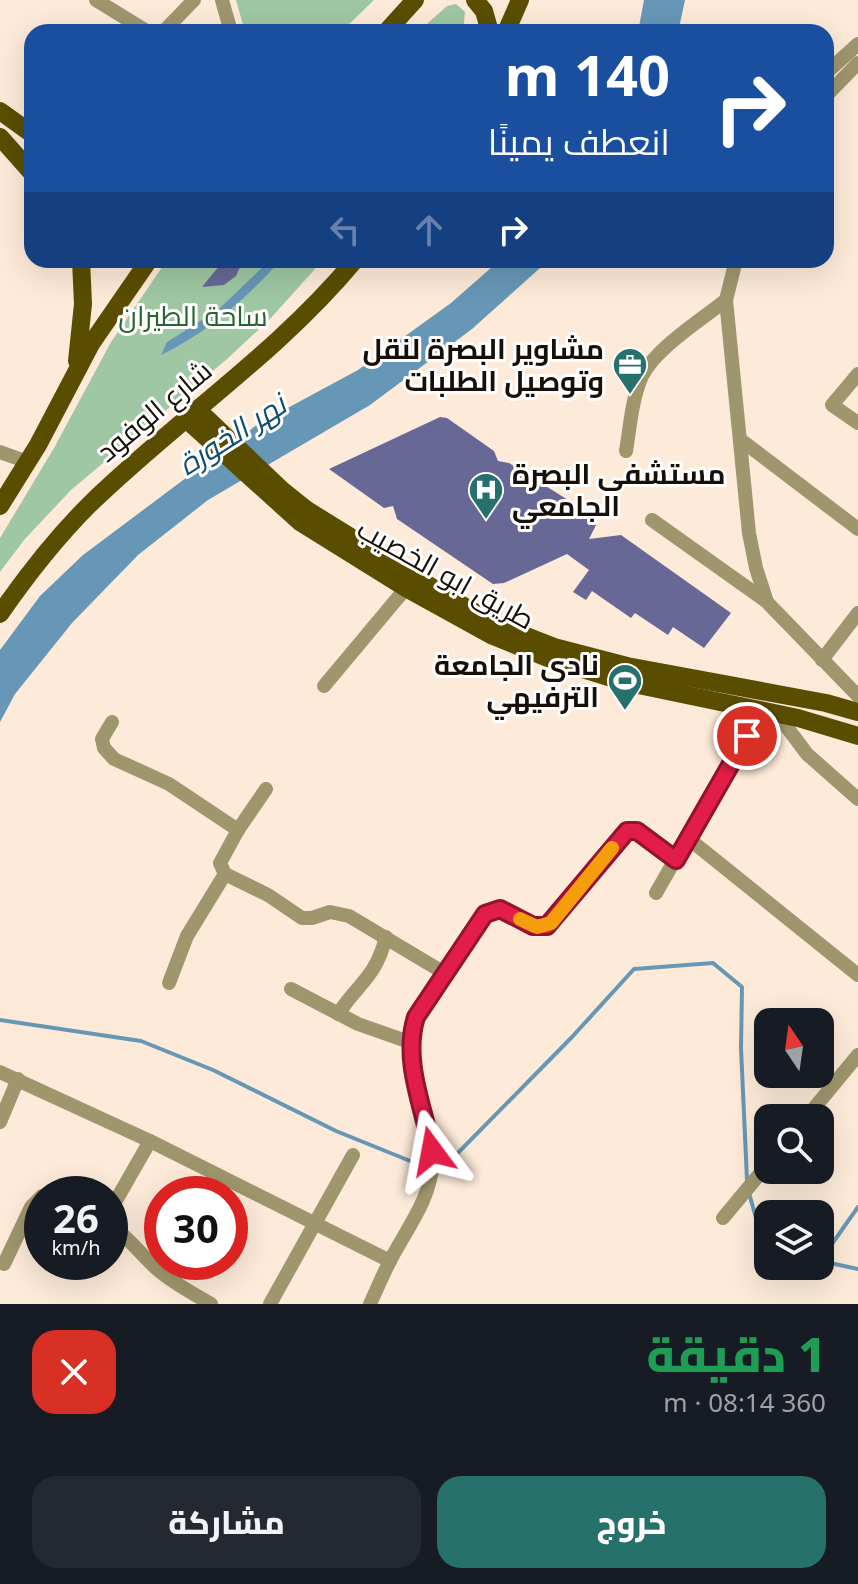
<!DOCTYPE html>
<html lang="ar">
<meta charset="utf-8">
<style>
:root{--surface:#171b24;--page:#242831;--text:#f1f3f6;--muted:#9ea1a6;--accent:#27716c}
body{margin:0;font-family:"Noto Sans",Cairo,sans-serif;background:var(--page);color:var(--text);direction:rtl;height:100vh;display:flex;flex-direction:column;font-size:30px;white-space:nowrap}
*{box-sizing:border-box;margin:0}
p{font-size:26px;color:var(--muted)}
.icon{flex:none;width:44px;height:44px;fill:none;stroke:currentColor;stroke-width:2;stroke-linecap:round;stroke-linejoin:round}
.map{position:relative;height:1304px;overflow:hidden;direction:ltr}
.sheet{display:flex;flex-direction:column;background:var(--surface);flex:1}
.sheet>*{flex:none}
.guide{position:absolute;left:24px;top:24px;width:810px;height:244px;border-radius:24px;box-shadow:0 8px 32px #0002;direction:rtl;background:#1a4fa0;color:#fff;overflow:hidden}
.needle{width:52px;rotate:347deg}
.fabs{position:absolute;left:754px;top:1008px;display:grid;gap:16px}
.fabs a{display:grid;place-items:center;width:80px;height:80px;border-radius:16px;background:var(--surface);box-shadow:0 8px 32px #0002;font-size:40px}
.speed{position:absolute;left:24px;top:1176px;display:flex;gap:16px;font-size:40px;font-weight:700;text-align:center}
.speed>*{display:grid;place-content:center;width:104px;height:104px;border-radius:50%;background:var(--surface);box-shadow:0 8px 32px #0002;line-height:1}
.speed small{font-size:20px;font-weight:400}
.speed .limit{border:12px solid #d22;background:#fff;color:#111}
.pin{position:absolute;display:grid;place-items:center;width:68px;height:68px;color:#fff;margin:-34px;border:4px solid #fff;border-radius:50%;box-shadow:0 2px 8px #0007}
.me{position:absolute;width:88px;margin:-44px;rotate:347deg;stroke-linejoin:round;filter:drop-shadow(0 0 6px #0008)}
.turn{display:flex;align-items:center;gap:28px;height:168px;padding:0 32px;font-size:36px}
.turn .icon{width:104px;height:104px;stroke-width:2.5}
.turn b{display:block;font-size:56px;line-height:68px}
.lanes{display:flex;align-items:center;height:76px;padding:0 32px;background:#0003;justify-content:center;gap:40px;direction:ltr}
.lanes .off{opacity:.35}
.round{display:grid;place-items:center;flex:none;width:84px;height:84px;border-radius:24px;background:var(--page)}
.summary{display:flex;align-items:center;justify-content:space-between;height:136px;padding:0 32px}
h1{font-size:48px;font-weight:800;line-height:60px;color:#1e9e55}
.button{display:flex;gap:16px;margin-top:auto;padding:16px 32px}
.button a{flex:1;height:92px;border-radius:24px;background:var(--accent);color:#fff;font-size:32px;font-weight:800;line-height:92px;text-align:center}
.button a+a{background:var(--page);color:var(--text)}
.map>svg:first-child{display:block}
</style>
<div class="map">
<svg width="858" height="1304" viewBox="0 0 858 1304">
<rect width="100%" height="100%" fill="#fdead8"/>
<g fill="#9fc7a3">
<path d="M236 0H374L341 32H245Z"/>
<path d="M456 4 465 12 463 32H418L447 6Z"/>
<path d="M167 260H323L270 319 227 359 71 490 24 540 0 572V538L54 448 111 342Z"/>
</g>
<g fill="#6797b6">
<path d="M644 0H685L678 32H638Z"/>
<path d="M270 260H281C247 298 208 332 161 355L167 342 219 309Z"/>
<path d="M500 260H549L472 329 370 405 208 500 138 555 72 623 15 694 0 722V650L40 596 83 555 258 424 358 370 451 303Z"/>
</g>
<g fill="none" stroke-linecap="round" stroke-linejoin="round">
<g stroke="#6797b6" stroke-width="4">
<path d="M0 1020 141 1041 213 1070 336 1131 420 1165"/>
<path d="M441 1164H447L572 1037 634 969 713 963 742 987 741 1048 747 1180"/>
<path d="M749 1193 763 1243 768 1245"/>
<path d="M820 1261 858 1207"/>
<path d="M821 1261 858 1269"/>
</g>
</g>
<g fill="#676895">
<path d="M224 260H243L236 276 224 285 202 287Z"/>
<path d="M440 417 447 418 494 451 498 461 509 463 592 515 596 525 589 539 621 535 731 613 704 648 673 627 668 635 635 613 631 618 592 591 586 600 573 592 589 570 567 554 504 583 493 584 397 519 393 506 384 508 329 469Z"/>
</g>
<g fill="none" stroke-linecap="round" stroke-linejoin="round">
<g stroke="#9f966d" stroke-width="14">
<path d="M96 0 148 32"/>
<path d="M222 0 231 32"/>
<path d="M163 32 194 0"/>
<path d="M826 73 858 44"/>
<path d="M826 96 858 63"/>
<path d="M736 260 726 300 749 533 756 568 767 602 858 696"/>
<path d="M858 374 832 405 858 423"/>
<path d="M741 440 858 529"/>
<path d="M626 451C630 427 632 398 642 376 656 348 701 320 726 300"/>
<path d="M0 452 28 462"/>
<path d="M652 520 766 601"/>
<path d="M822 660 858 613"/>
<path d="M324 686 406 588"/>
<path d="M777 714 807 754 858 799"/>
<path d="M112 722 102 739 104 748 114 759 169 784 238 830"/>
<path d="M266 789 238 830 220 863 225 874 268 895 302 918H312L330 912 349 916 446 974"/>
<path d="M689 839 858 975"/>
<path d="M656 893 761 710"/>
<path d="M169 983 187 936 225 874"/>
<path d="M291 989 358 1024 412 1043"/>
<path d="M338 1014C359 982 375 979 386 937"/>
<path d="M0 1072 150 1141 390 1261"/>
<path d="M806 1118 858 1055"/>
<path d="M0 1122 18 1079"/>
<path d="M48 1194 57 1192 61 1194"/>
<path d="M110 1211 150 1141"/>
<path d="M723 1218 768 1164"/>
<path d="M110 1225C129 1237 140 1254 157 1269 173 1283 192 1293 211 1304"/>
<path d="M4 1264 31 1207 42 1196"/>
<path d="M270 1304 353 1155"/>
<path d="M370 1304C377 1289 383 1274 391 1259 406 1230 432 1197 432 1163 433 1114 399 1067 416 1017L482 918C502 894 523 931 547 926L627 831H637L676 860"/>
</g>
<g stroke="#5b4d00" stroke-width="18">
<path d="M475 0 484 11 490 32"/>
<path d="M386 32 415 0"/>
<path d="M506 32 520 0"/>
<path d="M0 111 32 134"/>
<path d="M0 137 32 173"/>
<path d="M77 361 83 304 81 260"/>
<path d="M199 411 282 490 307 510 446 596 498 625 554 647 627 666 826 703 858 712"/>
<path d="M187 420 300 522 406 588 493 636 550 659 624 682 798 718 858 736"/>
<path d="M0 506 38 445 91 344 149 260"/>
<path d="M0 614C27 575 56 538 89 505 176 420 277 354 355 260"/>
</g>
</g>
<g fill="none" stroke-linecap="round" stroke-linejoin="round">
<defs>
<path id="route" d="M432 1151C424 1108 402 1061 416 1017L485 914 500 909 533 926H547L627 831H637L676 860 747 736"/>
</defs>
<use href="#route" stroke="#92132f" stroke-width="20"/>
<use href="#route" stroke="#e11d48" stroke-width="14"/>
<path stroke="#f59e0b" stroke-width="14" d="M520 919 537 927 551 923 612 848"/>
</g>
<defs>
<symbol id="office-pin" viewBox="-11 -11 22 30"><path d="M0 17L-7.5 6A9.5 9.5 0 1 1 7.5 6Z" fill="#27716c" stroke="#fff"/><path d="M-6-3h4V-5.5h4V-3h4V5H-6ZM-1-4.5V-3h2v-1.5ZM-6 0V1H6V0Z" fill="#fff"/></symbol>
<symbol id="hospital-pin" viewBox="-11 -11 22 30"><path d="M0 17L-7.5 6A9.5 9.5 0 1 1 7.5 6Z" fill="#27716c" stroke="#fff"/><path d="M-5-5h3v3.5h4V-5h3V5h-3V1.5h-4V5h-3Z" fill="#fff"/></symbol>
<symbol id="stadium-pin" viewBox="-11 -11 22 30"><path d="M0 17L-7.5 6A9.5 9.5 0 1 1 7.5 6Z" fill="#27716c" stroke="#fff"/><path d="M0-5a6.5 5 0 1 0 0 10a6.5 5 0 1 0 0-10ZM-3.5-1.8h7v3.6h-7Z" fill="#fff"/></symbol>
</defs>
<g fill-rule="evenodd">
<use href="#office-pin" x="610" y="345" width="40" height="54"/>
<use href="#hospital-pin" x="466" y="470" width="40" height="54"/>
<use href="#stadium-pin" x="605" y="661" width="40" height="54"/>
</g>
<g text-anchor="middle" stroke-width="6" stroke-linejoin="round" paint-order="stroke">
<g font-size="28" fill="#286332" stroke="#fff">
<text x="193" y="326">ساحة الطيران</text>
</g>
<g font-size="28" font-weight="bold" fill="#170f08" stroke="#fff" text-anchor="end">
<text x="604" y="359">مشاوير البصرة لنقل<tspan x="604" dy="32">وتوصيل الطلبات</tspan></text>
<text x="512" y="484" text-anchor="start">مستشفى البصرة<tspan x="512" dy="32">الجامعي</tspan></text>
<text x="599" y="675">نادي الجامعة<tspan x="599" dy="32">الترفيهي</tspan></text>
</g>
<g font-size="28" fill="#170f08" stroke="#fff">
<text transform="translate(154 411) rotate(-40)" y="10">شارع الوفود</text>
<text transform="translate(446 574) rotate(29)" y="10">طريق ابو الخصيب</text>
</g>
<g font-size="30" font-style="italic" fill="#104e6d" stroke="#fff">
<text transform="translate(232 435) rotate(-33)" y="10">نهر الخورة</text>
</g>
</g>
</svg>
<div class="fabs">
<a><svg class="needle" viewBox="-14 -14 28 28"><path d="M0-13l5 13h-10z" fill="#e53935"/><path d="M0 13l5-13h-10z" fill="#9ea1a6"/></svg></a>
<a><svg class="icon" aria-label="search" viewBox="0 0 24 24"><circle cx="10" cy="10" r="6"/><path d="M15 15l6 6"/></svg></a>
<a><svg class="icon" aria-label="layers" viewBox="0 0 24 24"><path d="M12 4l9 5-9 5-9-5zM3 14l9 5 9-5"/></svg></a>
</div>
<div class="speed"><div>26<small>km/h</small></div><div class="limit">30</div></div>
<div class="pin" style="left:747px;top:736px;background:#d93025"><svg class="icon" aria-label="arrive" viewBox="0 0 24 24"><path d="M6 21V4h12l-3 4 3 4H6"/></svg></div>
<svg class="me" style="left:432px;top:1151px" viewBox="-20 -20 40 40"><path d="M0-17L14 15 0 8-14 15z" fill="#e11d48" stroke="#fff" stroke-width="4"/></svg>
<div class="guide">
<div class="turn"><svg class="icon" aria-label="right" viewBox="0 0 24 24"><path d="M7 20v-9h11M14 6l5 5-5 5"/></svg><div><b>140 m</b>انعطف يمينًا</div></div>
<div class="lanes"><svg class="icon off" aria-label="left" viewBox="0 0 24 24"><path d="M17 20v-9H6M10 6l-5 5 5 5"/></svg><svg class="icon off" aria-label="ahead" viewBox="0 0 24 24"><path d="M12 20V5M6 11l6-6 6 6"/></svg><svg class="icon" aria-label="right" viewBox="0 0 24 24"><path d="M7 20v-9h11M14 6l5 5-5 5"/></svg></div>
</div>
</div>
<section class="sheet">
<div class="summary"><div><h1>1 دقيقة</h1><p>360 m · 08:14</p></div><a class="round" style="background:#d93025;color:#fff"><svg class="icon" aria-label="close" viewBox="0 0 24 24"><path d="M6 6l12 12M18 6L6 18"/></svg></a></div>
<div class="button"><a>خروج</a><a>مشاركة</a></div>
</section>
